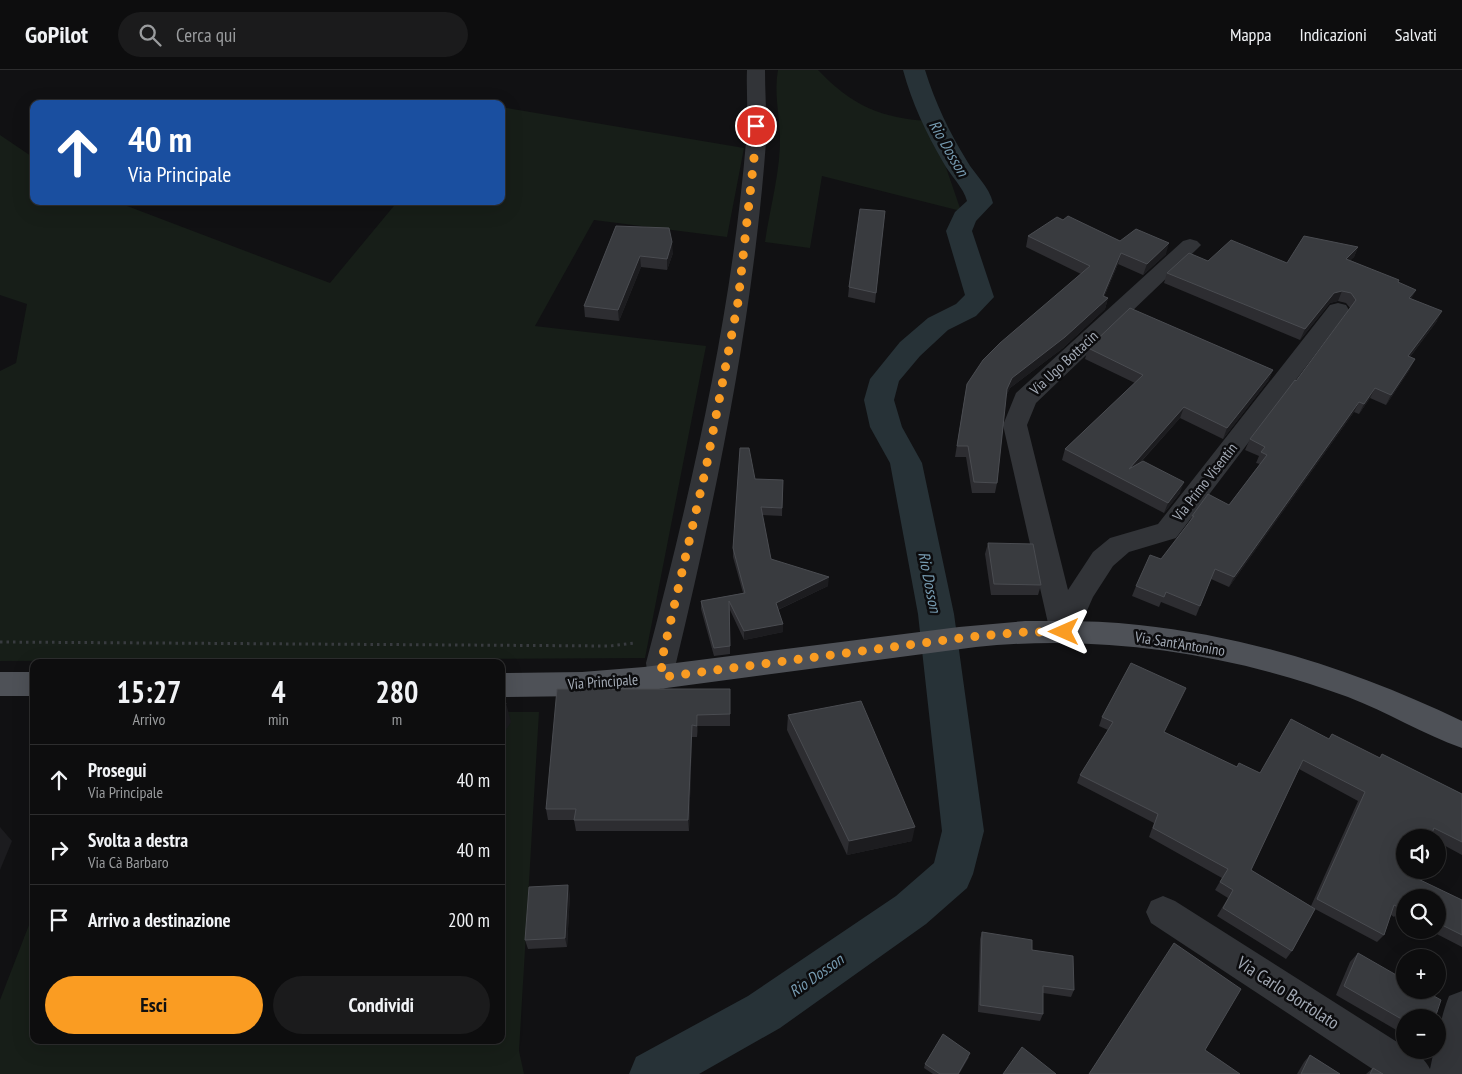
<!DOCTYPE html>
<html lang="it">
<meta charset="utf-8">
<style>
:root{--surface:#0d0d0e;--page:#1b1b1c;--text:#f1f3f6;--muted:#9a9c9e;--line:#2d2d2e;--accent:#fa9c22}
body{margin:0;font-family:"PT Sans Narrow",sans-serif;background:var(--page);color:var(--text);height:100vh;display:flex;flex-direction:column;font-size:19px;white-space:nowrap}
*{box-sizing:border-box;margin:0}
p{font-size:16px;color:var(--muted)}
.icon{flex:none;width:28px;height:28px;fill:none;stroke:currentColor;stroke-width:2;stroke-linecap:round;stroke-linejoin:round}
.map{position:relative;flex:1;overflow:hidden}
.drawer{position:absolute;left:30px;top:589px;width:475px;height:385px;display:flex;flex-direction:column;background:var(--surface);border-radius:10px;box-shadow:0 5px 20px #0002,0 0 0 1px var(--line)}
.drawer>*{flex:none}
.top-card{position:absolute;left:30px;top:30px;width:475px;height:105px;border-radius:10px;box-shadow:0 5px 20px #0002,0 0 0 1px var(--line);background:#1a4fa0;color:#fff;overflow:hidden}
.tools{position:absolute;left:1396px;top:759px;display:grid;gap:10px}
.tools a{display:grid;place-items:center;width:50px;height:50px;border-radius:50%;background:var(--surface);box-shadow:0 5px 20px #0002,0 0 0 1px var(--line);font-size:25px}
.pin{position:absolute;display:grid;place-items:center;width:42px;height:42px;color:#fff;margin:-21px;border:2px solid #fff;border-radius:50%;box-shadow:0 1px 5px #0007}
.me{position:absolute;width:55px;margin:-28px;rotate:270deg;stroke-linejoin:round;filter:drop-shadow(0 0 4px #0008)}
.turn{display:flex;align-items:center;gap:18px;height:105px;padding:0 15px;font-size:22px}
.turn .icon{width:65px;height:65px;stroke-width:2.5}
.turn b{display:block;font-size:35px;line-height:42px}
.eta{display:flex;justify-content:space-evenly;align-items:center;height:85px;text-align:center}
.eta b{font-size:30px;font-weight:700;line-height:35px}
.primary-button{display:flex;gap:10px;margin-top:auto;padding:10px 15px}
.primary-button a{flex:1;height:58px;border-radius:30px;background:var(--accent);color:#111;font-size:20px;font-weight:700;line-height:58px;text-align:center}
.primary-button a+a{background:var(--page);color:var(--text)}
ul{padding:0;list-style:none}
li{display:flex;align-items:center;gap:15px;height:70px;padding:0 15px;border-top:1px solid var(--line)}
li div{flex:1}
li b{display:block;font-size:19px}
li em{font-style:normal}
header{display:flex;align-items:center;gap:30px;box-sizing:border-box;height:70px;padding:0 25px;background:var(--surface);border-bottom:1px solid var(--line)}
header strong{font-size:24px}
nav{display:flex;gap:28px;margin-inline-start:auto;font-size:18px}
.search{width:350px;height:45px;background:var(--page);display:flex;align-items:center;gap:12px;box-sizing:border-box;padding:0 18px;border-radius:28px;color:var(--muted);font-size:19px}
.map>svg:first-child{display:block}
</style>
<header>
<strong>GoPilot</strong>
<div class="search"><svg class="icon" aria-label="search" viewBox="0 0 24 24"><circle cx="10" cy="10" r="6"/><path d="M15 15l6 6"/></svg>Cerca qui</div>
<nav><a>Mappa</a><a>Indicazioni</a><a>Salvati</a></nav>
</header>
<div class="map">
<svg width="1462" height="1004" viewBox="0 0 1462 1004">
<rect width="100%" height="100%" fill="#111113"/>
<g fill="#171e18">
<path d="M778 0H818C851 35 882 49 930 51L961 141 822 106 810 178 765 172C770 137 781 100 780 65 779 43 774 22 778 0Z"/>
<path d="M501 37 744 78 727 167 594 150 535 256 706 276 645 588 0 591V301L16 293 27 234 0 225V65L34 88V131H114L330 213 398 131H501Z"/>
<path d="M501 642H539L519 981 524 1004H0V930L34 842V970H501Z"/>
</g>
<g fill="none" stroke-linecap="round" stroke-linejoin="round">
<path fill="#273237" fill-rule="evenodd" d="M903 0H925C935 32 949 62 967 91 975 105 989 116 993 133L976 151 972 161 994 227 976 246 948 260 920 286 899 311 894 330 902 357 922 393 954 544 984 761 973 804 967 818 926 854 780 958 699 1004H629L636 987 748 926 896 826 934 793 942 761 918 544 890 393 870 357 864 330 870 309 900 272 928 248 956 234 965 225 946 161 955 142 967 131C964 118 950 105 943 92 926 63 912 33 903 0Z"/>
<path stroke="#383b3f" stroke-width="3" stroke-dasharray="2.5 4" stroke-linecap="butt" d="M0 572 610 576 634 573"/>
<g fill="#323438" fill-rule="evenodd">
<path d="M747 0H765C765 24 767 48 766 72 753 248 717 422 676 593L678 607 673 615 663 619 653 615 648 607 646 593C691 422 731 248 746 72 749 48 746 24 747 0Z"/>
<path d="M1190 169 1197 171 1201 175 1197 179 1036 333 1027 355 1068 520 1093 482 1110 468 1158 454 1330 235 1338 233 1346 235 1349 240 1176 468 1129 482 1113 496 1093 527 1074 570 1064 573 1054 570 1050 562 1003 355 1016 323 1183 171Z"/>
<path d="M1163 826 1175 831 1405 977V980C1416 981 1426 990 1430 999L1434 980H1438C1438 961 1442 944 1449 926L1462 921V1004H1380L1151 853 1146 842 1151 831Z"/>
</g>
<g fill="#4e5157" fill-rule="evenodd">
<path d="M1025 551C1063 551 1101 550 1139 555 1252 567 1360 602 1462 651V678C1423 664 1387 642 1348 627 1229 583 1101 564 976 577L644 621 582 626 501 627V603L582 602 644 597 959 557Z"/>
<rect x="0" y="602" width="34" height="24"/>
</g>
</g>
<g fill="#2d2d31" fill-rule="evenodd">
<path d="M885 141 875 233 848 227 849 217Z"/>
<path d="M1063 150 1120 171 1166 184 1143 205 1118 194 1104 227 1108 228 1105 239 1063 278 1010 318 1006 326 997 413 995 423H972L966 387H955L965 325 1081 204 1026 177 1028 166Z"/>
<path d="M616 156 673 183 667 200 641 197 619 251 585 247 584 236Z"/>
<path d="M1358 177 1354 187 1350 190 1398 212 1411 230 1437 251 1410 287V299L1386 335 1370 328 1359 344 1354 342 1229 517 1211 509 1196 546 1161 532 1159 537 1132 526 1136 516 1161 489 1189 453 1192 446 1229 435 1260 394 1256 393 1259 386 1245 380 1250 369 1296 311 1350 238 1346 233 1338 231 1330 233 1300 270 1164 213 1167 203 1208 191 1287 193Z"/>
<path d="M1088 278 1273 300 1268 311 1223 369 1180 348 1140 393 1180 423 1164 443 1062 390 1065 379 1135 313 1085 289Z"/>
<path d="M755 409 783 410 782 446 762 445 771 489 828 516 778 540 783 554V562L744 570 730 540V584L714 586 701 539V531L743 523 733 487V478Z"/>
<path d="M988 473 1041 515 1038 525H991L985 484Z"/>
<path d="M730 619V656H698L697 667H692L689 761H576L574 750H548L546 739Z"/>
<path d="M788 645 912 771 847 785 787 660Z"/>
<path d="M1102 647 1165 662 1237 697 1239 693 1260 703 1329 669 1332 664 1379 688 1382 684 1462 724V785L1438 772V768H1405L1414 807 1462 830V877L1429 860H1438V828H1405V848L1397 844 1394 847 1391 845 1384 865 1377 872 1315 839 1292 881 1286 889 1217 846 1228 828 1215 820 1222 808 1149 767 1154 753 1077 713 1080 705 1108 660 1099 656ZM1299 699 1358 731 1311 836 1251 800Z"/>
<path d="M570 824 567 877 528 879 525 870Z"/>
<path d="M982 862 1032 880 1074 920 1071 927 1043 923V944L1040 951 978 942 980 869Z"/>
<path d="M1358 883 1405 948V965L1336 925 1350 892Z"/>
<path d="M1310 985 1340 1004H1297L1304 992Z"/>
<path d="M969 987 959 1004H933L924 998 925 994Z"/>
<path d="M1373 998 1383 1004H1366Z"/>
</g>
<g fill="#1c1c1f">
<path d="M672 172 673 183 667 200V189Z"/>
<path d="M1169 173 1166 184 1143 205 1147 194Z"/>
<path d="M1358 177 1354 187 1342 199 1346 189Z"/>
<path d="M1121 183 1118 194 1100 236 1108 228 1105 239 1063 278 1010 318 1005 329 1007 319 1012 308 1103 226Z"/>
<path d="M640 186 641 197 619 251 618 240Z"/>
<path d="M1416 220 1411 230 1409 228Z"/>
<path d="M1342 221 1338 231 1330 233 1300 270 1305 259 1334 223Z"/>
<path d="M1442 241 1437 251 1403 296 1408 286Z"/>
<path d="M1415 289 1410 299 1386 335 1391 325Z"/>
<path d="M1273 300 1268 311 1223 369 1227 358Z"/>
<path d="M1375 318 1370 328 1359 344 1364 334Z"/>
<path d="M1359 332 1354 342 1229 517 1234 507Z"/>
<path d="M1184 337 1180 348 1125 409 1129 399Z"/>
<path d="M1184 412 1180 423 1164 443 1168 433Z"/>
<path d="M829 507 828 516 775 541 776 533Z"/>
<path d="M783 554V562L744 570V561Z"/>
<path d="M506 633 511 652 501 668V641Z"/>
<path d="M697 645 698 656 697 667Z"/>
<path d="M692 655V667L689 761 688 750Z"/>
<path d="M0 757 12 771 0 800Z"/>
<path d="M915 757 912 771 847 785 849 771Z"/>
<path d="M568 815 570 824 567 877 565 868Z"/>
</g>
<g fill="#393b3f" stroke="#4a4c51">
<path d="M860 139 885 141 876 223 849 217Z"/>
<path d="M1068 146 1120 171 1136 159 1169 173 1147 194 1121 183 1103 226 1108 228 1065 267 1012 308 1007 319 997 413 974 412 968 376H957L967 314 983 290 1000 273 1090 196 1028 166 1057 147 1063 150Z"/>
<path d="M616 156 669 158 672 172 667 189 640 186 618 240 584 236Z"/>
<path d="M1304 166 1358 177 1346 189 1399 210 1398 212 1416 220 1409 228 1442 241 1408 286 1415 289 1391 325 1375 318 1364 334 1359 332 1234 507 1215 499 1200 536 1166 522 1164 527 1136 516 1150 485 1161 489 1194 446H1192L1208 424 1229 435 1267 385 1261 382 1265 377 1250 369 1295 310 1296 311 1356 230 1351 223 1342 221 1334 223 1305 259 1167 203 1189 183 1208 191 1231 170 1287 193Z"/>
<path d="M1130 238 1273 300 1227 358 1184 337 1129 399 1143 391 1184 412 1168 433 1065 379 1143 305 1088 278Z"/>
<path d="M740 378H749L755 409 783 410 782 438 761 437 771 489 829 507 776 533 783 554 744 561 729 531 730 576 714 578 701 531 745 523 733 478Z"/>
<path d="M988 473 1033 474 1041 515 994 514Z"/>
<path d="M1131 593 1186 618 1164 662 1237 697 1239 693 1260 703 1291 649 1329 669 1332 664 1380 688 1382 684 1462 724V772L1434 758 1430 768H1405V800H1417L1414 807 1462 830V865L1438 853V828H1405V837L1403 836 1402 839 1394 835 1384 865 1317 829 1365 722 1303 690 1251 800 1315 839 1292 881 1223 838 1233 820 1220 812 1228 799 1153 758 1158 744 1080 705 1113 652 1102 647Z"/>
<path d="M557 619H730V644L697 645V656L692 655 688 750H574L576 739H546Z"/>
<path d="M861 631 915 757 849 771 788 645Z"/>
<path d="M501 633H506L501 641Z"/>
<path d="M568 815 565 868 525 870 529 817Z"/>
<path d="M982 862 1032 870V880L1073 886 1074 920 1043 916V944L980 935Z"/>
<path d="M1174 873 1241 919 1205 980 1240 1004H1089Z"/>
<path d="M1358 883 1405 910V920H1423L1441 930 1435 948H1405V951L1344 916Z"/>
<path d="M943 964 970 983 958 1004H940L925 994Z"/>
<path d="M1022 977 1056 1004H1003Z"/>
<path d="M1310 985 1340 1004H1301Z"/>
<path d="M1373 998 1383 1004H1370Z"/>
</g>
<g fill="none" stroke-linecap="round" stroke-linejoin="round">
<path stroke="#fa9c22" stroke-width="9" stroke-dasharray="0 16.2" d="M756 56V70L738 232 706 398 661 593 663 607 969 567 1025 562H1064"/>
</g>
<g text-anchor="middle" stroke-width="5" stroke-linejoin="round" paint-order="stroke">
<g font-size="15" fill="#a2a9b4" stroke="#0c0c0e">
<text transform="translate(1064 293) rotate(-43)" y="5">Via Ugo Bottacin</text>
<text transform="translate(1205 412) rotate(-52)" y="5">Via Primo Visentin</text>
<text transform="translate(1180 574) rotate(9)" y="5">Via Sant'Antonino</text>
<text transform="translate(603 612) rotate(-4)" y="5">Via Principale</text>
</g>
<g font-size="16" font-style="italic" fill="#779cb2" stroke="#0c0c0e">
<text transform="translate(949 78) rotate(60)" y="6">Rio Dosson</text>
<text transform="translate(930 512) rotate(79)" y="6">Rio Dosson</text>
<text transform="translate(816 905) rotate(-35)" y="6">Rio Dosson</text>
</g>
<g font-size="18" fill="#a2a9b4" stroke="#0c0c0e">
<text transform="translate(1288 923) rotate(33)" y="6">Via Carlo Bortolato</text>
</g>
</g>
</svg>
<div class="tools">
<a><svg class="icon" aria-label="sound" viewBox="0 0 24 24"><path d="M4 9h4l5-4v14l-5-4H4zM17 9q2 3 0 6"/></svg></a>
<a><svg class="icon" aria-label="search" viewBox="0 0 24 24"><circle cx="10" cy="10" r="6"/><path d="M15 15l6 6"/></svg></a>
<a>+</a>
<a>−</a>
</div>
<div class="pin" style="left:756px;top:56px;background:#d93025"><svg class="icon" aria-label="arrive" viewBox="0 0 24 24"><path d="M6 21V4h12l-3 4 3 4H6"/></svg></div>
<svg class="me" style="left:1064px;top:562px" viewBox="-20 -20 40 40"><path d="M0-17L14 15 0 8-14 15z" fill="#fa9c22" stroke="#fff" stroke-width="4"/></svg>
<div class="top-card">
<div class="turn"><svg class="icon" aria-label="ahead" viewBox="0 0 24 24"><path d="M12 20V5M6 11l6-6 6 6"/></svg><div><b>40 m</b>Via Principale</div></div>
</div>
<section class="drawer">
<div class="eta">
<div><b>15:27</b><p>Arrivo</p></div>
<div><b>4</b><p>min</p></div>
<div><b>280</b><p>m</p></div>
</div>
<ul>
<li><svg class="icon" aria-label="ahead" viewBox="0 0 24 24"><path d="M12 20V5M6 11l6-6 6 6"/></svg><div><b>Prosegui</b><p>Via Principale</p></div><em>40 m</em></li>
<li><svg class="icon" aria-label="right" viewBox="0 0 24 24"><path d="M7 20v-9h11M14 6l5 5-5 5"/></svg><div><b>Svolta a destra</b><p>Via Cà Barbaro</p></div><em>40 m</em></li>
<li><svg class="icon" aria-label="arrive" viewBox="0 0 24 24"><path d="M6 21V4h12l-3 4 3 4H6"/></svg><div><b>Arrivo a destinazione</b></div><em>200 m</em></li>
</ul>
<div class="primary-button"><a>Esci</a><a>Condividi</a></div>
</section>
</div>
